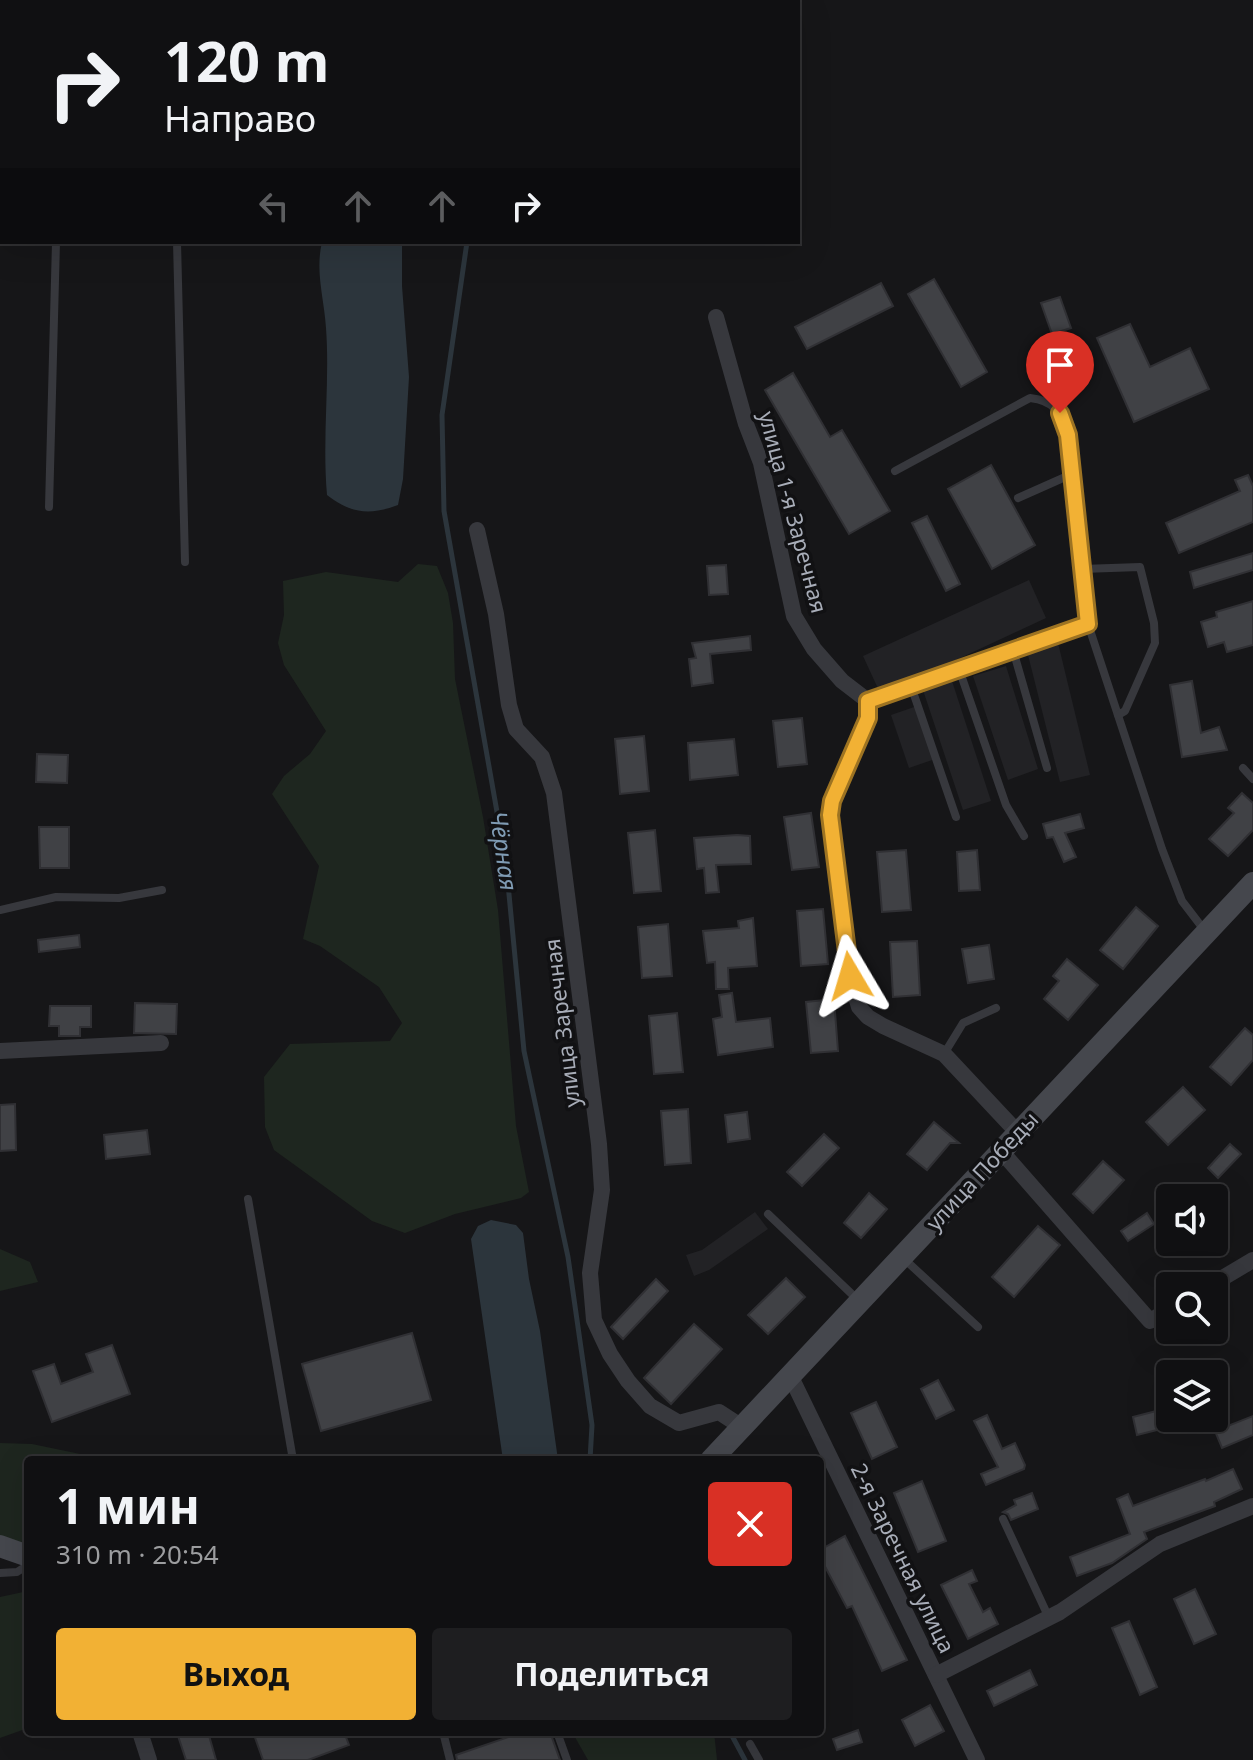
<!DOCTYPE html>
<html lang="ru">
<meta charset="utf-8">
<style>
:root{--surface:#101012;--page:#1e1e20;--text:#f1f3f6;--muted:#9c9d9f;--line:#303032;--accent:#f2b134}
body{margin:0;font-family:"Noto Sans",sans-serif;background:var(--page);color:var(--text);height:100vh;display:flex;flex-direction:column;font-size:30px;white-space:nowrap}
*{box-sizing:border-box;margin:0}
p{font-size:26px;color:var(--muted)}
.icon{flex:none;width:44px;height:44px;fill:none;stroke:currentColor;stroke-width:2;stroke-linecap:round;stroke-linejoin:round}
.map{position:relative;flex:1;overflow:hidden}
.sheet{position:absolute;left:24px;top:1456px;width:800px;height:280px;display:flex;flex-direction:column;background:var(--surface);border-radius:8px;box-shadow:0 8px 32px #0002,0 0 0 2px var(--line)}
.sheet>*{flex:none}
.banner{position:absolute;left:0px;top:0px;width:800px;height:244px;box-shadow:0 8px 32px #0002,0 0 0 2px var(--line);background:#101012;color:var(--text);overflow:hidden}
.tools{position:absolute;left:1156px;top:1184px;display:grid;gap:16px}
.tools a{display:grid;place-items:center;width:72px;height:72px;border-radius:8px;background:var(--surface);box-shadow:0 8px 32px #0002,0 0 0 2px var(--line);font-size:40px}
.pin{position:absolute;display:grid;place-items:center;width:68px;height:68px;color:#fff;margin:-82px -34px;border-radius:50% 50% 50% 0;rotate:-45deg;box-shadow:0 0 8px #0007}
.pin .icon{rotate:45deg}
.me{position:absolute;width:88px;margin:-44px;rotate:353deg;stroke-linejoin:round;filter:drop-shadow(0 0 6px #0008)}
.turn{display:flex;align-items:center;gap:28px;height:168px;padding:0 32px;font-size:36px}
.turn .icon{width:104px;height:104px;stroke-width:2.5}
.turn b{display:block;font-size:56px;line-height:68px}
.lanes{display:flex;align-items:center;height:76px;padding:0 32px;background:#0003;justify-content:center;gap:40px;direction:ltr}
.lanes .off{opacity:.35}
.round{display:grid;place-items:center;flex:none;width:84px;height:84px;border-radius:8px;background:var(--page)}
.head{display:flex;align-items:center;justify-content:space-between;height:136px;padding:0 32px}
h1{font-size:48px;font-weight:700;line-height:60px}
.button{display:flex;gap:16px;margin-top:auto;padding:16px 32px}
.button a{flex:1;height:92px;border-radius:8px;background:var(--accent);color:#111;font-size:32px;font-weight:700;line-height:92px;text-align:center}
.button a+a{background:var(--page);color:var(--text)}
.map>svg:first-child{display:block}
</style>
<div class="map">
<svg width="1253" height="1760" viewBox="0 0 1253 1760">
<rect width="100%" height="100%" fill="#161618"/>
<g fill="#222225">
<path d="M1029 580 1046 618 881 695 863 656Z"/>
<path d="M1058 643 1090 775 1060 782 1027 651Z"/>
<path d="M1006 666 1038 769 1008 780 973 676Z"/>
<path d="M952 681 991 801 963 810 923 690Z"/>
<path d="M917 706 935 759 909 768 891 715Z"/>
<path d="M755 1212 768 1229 709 1270 694 1276 686 1255 702 1250Z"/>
</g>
<g fill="#1e261f">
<path d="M418 564 437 566 448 593 453 623 455 679 483 817 498 910 516 1126 529 1192 521 1198 455 1214 405 1233 372 1221 274 1150 265 1127 264 1077 290 1044 390 1041 402 1023 379 987 320 946 303 939 319 866 272 794 284 776 310 754 326 731 284 665 278 643 284 615 283 581 326 572 398 582Z"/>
<path d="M0 1249 30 1262 38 1282 0 1291Z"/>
<path d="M0 1443 32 1444 109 1460H28V1549L0 1540Z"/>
<path d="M28 1591V1728L0 1738V1597Z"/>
<path d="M572 1732H714L717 1760H588Z"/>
</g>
<g fill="#2c353c">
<path d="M322 242H402V286L409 377 403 479 398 505C369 516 350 513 327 495 322 438 330 382 326 328 324 297 315 272 322 242Z"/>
<path d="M491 1220 516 1225 523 1233 529 1279 540 1331 558 1460H503L471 1239 478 1226Z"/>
</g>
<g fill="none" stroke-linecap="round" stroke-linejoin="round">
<g stroke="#2c353c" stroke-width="5">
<path d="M501 2V0"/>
<path d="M467 242 442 415 444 511 506 863 524 1051 568 1257 592 1425 590 1460"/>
<path d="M730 1732 745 1760"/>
</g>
</g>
<g fill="#404145" stroke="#303034" stroke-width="2">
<path d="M934 279 987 372 961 387 908 294Z"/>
<path d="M881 283 893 306 807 349 795 327Z"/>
<path d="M1060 297 1071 328 1052 334 1041 303Z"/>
<path d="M1130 324 1150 367 1190 348 1209 389 1134 422 1097 338Z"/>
<path d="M793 373 830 437 842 430 890 511 849 534 765 390Z"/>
<path d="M991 465 1035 545 992 569 948 489Z"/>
<path d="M1248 475 1253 486V522L1179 553 1166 523 1240 491 1235 480Z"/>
<path d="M927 516 960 584 946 591 912 523Z"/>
<path d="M1253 553V570L1194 588 1190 572Z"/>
<path d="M726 565 728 594 709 595 707 566Z"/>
<path d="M1253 601V645L1227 652 1224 642 1208 647 1201 622 1217 617 1216 612Z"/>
<path d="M750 636 751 650 710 654 713 683 692 686 689 659 696 658 692 643Z"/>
<path d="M1192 681 1201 733 1219 727 1227 750 1182 757 1170 685Z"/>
<path d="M802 718 807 764 778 767 773 721Z"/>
<path d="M644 736 649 791 620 794 615 739Z"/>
<path d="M734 739 738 775 690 780 688 743Z"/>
<path d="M37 754 68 755 67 783 36 782Z"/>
<path d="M1242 793 1253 803V830L1228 856 1209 839 1234 813 1228 808Z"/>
<path d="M811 813 819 867 792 870 784 817Z"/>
<path d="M1080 814 1084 828 1065 833 1076 857 1064 862 1053 837 1047 838 1043 824Z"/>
<path d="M39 827H69V868H40Z"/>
<path d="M655 830 661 891 634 893 628 833Z"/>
<path d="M737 835 750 836 751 864 716 865 719 892 706 893 704 868 697 869 694 838Z"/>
<path d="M906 850 911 910 882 912 877 852Z"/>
<path d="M977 850 980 890 959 891 957 852Z"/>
<path d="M1136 907 1158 926 1123 969 1100 950Z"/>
<path d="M823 909 828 964 801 966 797 911Z"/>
<path d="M753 918 757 966 728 968 729 989H716L715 962 707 963 703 931 739 928 738 921Z"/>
<path d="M668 924 672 976 642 978 638 927Z"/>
<path d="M79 935 80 947 39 952 38 940Z"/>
<path d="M917 941 920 995 893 997 890 942Z"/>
<path d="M989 945 994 979 968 983 962 949Z"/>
<path d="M1067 959 1098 985 1068 1020 1044 999 1059 981 1053 976Z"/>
<path d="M732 993 736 1022 770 1018 773 1047 718 1055 713 1019 722 1017 719 995Z"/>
<path d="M834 999 838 1051 811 1053 806 1002Z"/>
<path d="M135 1003 177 1004 176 1034 134 1033Z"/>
<path d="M50 1006H91V1027H80V1036H59V1026H49Z"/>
<path d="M677 1013 683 1072 654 1074 649 1016Z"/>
<path d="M1245 1028 1253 1035V1060L1231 1085 1210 1067Z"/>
<path d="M1183 1087 1205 1110 1168 1145 1146 1122Z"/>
<path d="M15 1104 16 1150 0 1151V1105Z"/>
<path d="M688 1109 691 1163 665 1165 661 1111Z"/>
<path d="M747 1112 750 1139 728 1142 725 1115Z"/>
<path d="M934 1122 959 1143H950L927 1170 907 1154Z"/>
<path d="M147 1130 150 1154 106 1159 104 1135Z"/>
<path d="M824 1134 839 1148 802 1186 787 1172Z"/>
<path d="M1230 1144 1241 1154 1218 1178 1208 1168Z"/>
<path d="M1103 1161 1124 1180 1093 1213 1073 1194Z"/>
<path d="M869 1193 887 1209 861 1238 844 1223Z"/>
<path d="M1147 1213 1154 1224 1128 1241 1121 1231Z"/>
<path d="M1038 1226 1060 1245 1014 1297 992 1277Z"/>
<path d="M786 1278 805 1297 768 1334 748 1315Z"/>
<path d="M656 1279 668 1291 623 1339 611 1327Z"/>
<path d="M694 1324 722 1349 671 1404 644 1378Z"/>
<path d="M412 1333 431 1400 321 1431 302 1364Z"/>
<path d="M112 1345 130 1394 52 1422 33 1371 54 1364 61 1384 93 1372 86 1354Z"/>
<path d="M938 1380 954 1410 936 1419 921 1389Z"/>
<path d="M876 1402 897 1447 872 1459 851 1413Z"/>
<path d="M1164 1409 1169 1427 1137 1435 1133 1417Z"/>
<path d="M987 1415 1002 1449 1015 1443 1025 1465 1024 1469 986 1485 981 1474 998 1467 974 1421Z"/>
<path d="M1253 1416V1435L1222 1448 1215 1431Z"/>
<path d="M1233 1469 1242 1489 1214 1502 1215 1506 1144 1532 1147 1539 1112 1563 1077 1576 1070 1557 1130 1534 1117 1499 1128 1494 1133 1506 1205 1479 1206 1481Z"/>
<path d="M922 1481 946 1541 918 1552 894 1493Z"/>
<path d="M1032 1493 1038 1509 1011 1520 1008 1514 1003 1512 1016 1505 1014 1500Z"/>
<path d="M845 1536 907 1660 882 1671 852 1606 847 1608 820 1557V1550Z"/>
<path d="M972 1570 977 1581 969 1584 983 1612 990 1608 998 1624 968 1639 941 1585Z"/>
<path d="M1195 1589 1216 1634 1194 1644 1174 1599Z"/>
<path d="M1129 1621 1157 1687 1140 1695 1112 1628Z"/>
<path d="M1030 1670 1037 1685 994 1706 987 1691Z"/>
<path d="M930 1705 944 1731 915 1746 902 1720Z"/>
<path d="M858 1730 862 1742 837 1750 833 1739Z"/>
<path d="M190 1732H208L216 1760H186L178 1736Z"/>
<path d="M253 1732H344L349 1745 308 1760H263Z"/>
<path d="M523 1732H550L560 1760H457L456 1755Z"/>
</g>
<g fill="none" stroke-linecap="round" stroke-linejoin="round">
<g stroke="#37383d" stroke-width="8">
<path d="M177 242 185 562"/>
<path d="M895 471 1030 398C1056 401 1060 413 1068 435L1088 624 1162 849 1182 901 1205 931"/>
<path d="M1018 498 1072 474"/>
<path d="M49 507 56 242"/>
<path d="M1082 569 1140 567 1154 623 1155 643 1125 711 1118 715"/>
<path d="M1013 650 1047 768"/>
<path d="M959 669 1006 805 1024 836"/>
<path d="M911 686 956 817"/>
<path d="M868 701 1088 624"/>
<path d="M1243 768 1253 779"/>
<path d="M0 910 56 897 119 898 162 890"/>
<path d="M944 1054 963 1023 996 1008"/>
<path d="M248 1199 293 1460"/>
<path d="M768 1214 857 1299"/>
<path d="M902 1257 978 1327"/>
<path d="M1003 1519 1049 1618"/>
<path d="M0 1573 17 1572 28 1565"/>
<path d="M443 1732 450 1760"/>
<path d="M557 1732 567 1760"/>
<path d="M750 1744 759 1760"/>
</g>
<g stroke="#37383d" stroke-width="16">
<path d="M0 124H2"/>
<path d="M716 317 746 424 761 463 794 616 814 649 842 681 868 701V718L832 801 830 815 850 976 859 1007 868 1017 883 1026 944 1054 1018 1133"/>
<path d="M477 530 496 614 509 705 516 729 542 757 554 793 599 1144 602 1190 590 1273 594 1320 610 1354 628 1381 650 1406 679 1423 719 1412 742 1427"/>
<path d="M0 1051 161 1043"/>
<path d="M1001 1151 1150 1321 1170 1309"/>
<path d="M1209 1286 1253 1260"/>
<path d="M790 1375 977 1760"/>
<path d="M936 1675 1060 1612 1160 1544 1253 1506"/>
<path d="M140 1732 149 1760"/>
</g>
<g stroke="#45474d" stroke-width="22">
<path d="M711 1460 1253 883"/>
<path d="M0 1546 28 1556"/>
</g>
</g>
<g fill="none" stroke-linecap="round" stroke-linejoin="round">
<defs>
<path id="route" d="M850 976 830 815 832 801 868 718V701L1088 624 1068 435 1060 413"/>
</defs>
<use href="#route" stroke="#9d7322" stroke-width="20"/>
<use href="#route" stroke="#f2b134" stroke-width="14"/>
</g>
<g text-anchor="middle" stroke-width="7" stroke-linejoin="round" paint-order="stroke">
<g font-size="22" fill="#a8adb8" stroke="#111113">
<text transform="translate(793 512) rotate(75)" y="8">улица 1-я Заречная</text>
<text transform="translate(562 1023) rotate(-97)" y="8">улица Заречная</text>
<text transform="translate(982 1171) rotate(-47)" y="8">улица Победы</text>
<text transform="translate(903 1558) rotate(64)" y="8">2-я Заречная улица</text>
</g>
<g font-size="24" font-style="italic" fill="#7f9bb3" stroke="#111113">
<text transform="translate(503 851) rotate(82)" y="8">Чёрная</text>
</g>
</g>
</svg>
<div class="tools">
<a><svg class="icon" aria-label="sound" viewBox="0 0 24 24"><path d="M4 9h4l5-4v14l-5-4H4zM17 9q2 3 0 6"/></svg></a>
<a><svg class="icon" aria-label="search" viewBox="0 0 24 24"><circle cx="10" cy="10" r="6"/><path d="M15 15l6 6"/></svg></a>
<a><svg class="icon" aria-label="layers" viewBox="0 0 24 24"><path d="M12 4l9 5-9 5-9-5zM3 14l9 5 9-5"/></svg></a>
</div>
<div class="pin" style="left:1060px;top:413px;background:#d93025"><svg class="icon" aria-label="arrive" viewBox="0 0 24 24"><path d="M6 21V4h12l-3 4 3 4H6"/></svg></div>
<svg class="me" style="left:850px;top:976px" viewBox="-20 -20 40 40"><path d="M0-17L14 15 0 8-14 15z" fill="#f2b134" stroke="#fff" stroke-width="4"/></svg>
<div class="banner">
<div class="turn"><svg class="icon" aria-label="right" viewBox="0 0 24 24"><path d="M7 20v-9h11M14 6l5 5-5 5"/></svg><div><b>120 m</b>Направо</div></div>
<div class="lanes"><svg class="icon off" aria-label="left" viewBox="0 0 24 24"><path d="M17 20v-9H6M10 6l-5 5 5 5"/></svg><svg class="icon off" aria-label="ahead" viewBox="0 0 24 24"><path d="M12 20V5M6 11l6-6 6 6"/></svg><svg class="icon off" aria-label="ahead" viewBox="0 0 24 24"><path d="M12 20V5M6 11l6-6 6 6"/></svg><svg class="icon" aria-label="right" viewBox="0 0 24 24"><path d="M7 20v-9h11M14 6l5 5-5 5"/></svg></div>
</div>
<section class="sheet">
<div class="head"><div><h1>1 мин</h1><p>310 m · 20:54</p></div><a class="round" style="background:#d93025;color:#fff"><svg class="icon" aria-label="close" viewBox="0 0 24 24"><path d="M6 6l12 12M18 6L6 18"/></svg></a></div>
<div class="button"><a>Выход</a><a>Поделиться</a></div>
</section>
</div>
